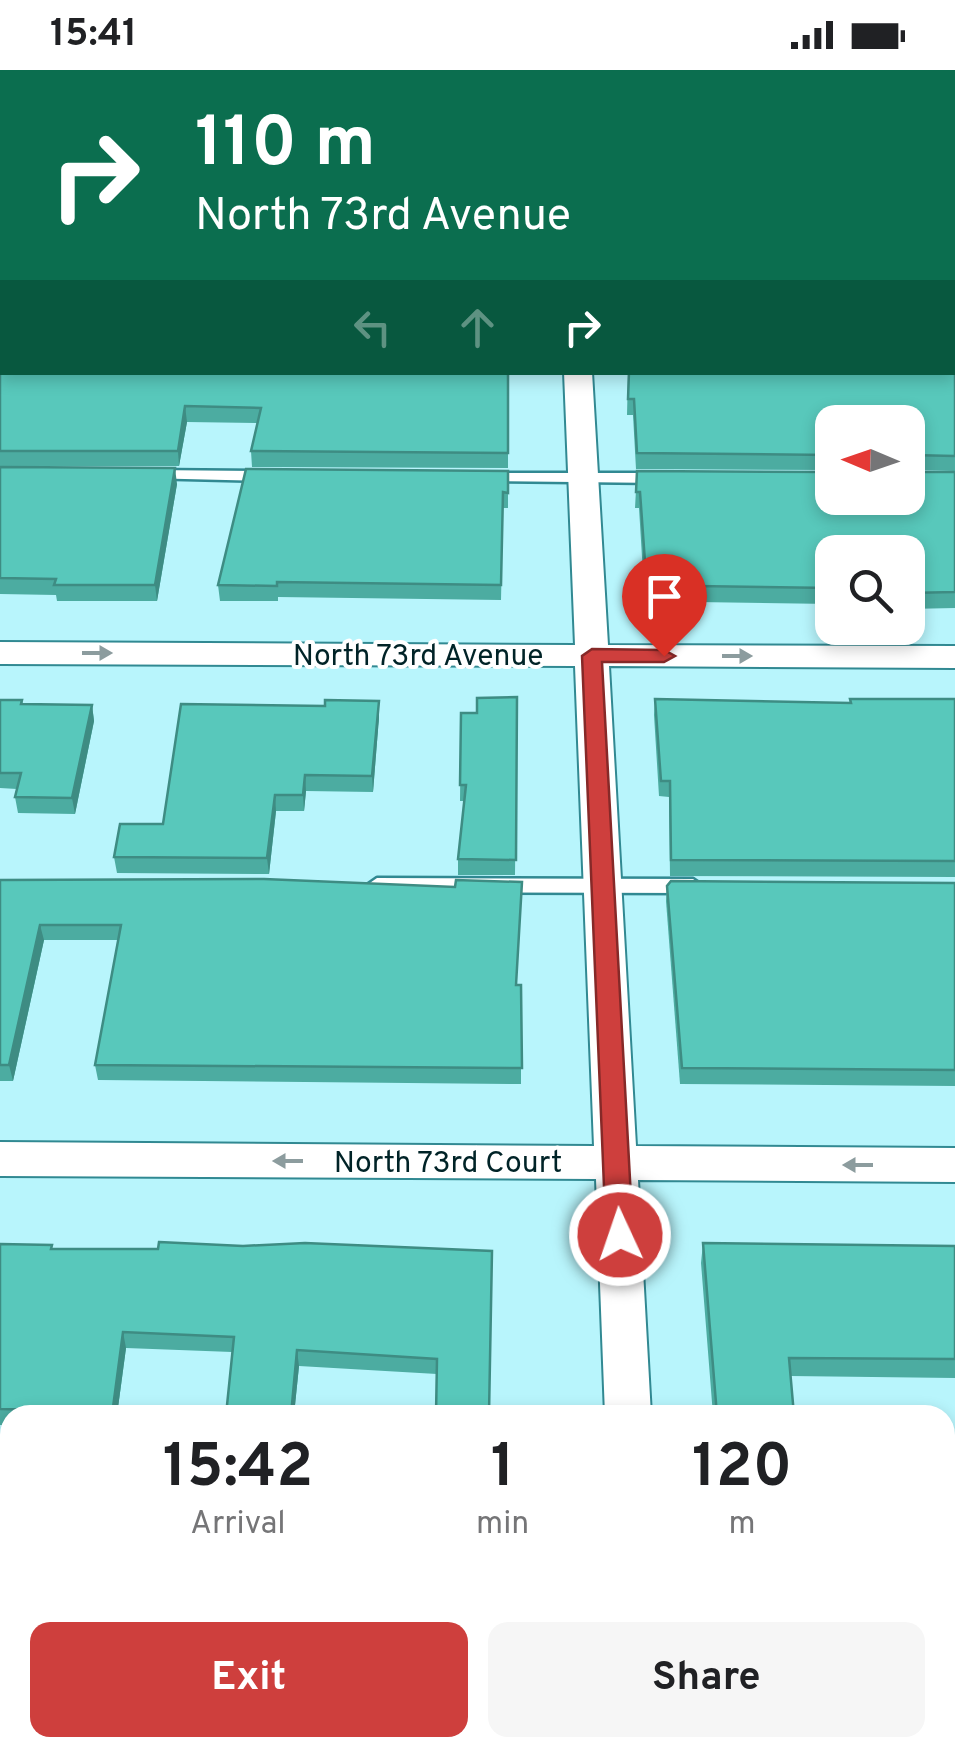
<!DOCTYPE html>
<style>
:root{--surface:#fff;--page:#f6f6f6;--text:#202124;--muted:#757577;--accent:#ce3f3d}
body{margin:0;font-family:Overpass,sans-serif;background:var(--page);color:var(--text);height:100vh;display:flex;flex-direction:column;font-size:38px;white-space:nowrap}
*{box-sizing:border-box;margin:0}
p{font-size:32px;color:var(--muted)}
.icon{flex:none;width:55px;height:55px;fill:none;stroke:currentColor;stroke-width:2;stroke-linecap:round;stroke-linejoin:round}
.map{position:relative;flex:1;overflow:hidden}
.panel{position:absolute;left:0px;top:1335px;width:955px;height:352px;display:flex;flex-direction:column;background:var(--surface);border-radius:30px 30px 0 0;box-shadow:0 5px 15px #0003}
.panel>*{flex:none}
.banner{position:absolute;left:0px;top:0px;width:955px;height:305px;box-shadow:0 5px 15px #0003;background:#0b6e4f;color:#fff;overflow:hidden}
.needle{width:65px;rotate:272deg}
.buttons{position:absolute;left:815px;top:335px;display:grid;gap:20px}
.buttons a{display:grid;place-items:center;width:110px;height:110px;border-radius:20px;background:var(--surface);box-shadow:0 5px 15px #0003;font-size:50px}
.pin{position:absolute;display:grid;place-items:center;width:85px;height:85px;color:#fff;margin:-102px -42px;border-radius:50% 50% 50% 0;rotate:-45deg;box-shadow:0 0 10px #0007}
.pin .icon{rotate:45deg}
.me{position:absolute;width:110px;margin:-55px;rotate:357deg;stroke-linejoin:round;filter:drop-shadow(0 0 8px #0008)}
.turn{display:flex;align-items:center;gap:35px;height:210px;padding:0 30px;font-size:45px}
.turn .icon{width:130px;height:130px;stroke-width:2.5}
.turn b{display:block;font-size:70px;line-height:85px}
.lanes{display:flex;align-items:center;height:95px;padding:0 30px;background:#0003;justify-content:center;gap:50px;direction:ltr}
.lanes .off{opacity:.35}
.eta{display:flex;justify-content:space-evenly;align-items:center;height:170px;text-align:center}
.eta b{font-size:60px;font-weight:700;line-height:70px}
.cta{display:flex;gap:20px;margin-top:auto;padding:20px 30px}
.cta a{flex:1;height:115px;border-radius:20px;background:var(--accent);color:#fff;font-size:40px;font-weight:700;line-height:115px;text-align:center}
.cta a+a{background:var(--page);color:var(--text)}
.status{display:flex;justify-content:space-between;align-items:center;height:70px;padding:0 50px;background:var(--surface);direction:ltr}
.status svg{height:28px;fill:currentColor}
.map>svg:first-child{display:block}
</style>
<div class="status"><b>15:41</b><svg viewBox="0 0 49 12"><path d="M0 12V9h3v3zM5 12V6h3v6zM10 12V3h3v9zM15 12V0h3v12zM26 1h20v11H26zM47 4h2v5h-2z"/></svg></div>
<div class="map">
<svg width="955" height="1686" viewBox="0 0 955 1686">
<rect width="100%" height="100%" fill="#b8f5fc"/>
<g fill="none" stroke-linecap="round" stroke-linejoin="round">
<defs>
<g id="service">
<rect x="610" y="0" width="12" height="2"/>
<path d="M150 400 271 401 279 406 271 411 144 408V402Z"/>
<path d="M485 403H661L669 408 661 413 479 411V405Z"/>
<path d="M377 808 693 809 703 816 693 823 377 822 367 815Z"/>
<path d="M0 1443 10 1444V1468L0 1467Z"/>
<path d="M945 1452 955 1453V1477L945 1476Z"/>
</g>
<g id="minor">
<rect x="0" y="240" width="2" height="16"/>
<rect x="952" y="246" width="3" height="16"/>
<path d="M564 302H592L608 575 955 576V598L609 596 636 1076 955 1078V1112L638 1110 651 1345H605L596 1109 0 1106V1072L594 1076 575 596 0 594V572L575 575Z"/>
<path d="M617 1678H668L670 1686H618Z"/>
</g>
</defs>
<use href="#service" stroke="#318992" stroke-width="5"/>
<use href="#minor" stroke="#318992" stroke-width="4"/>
<use href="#service" fill="#fff" fill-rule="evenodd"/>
<use href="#minor" fill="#fff" fill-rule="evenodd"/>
</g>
<g fill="#4caca1" fill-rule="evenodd">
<path d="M0 0H71L70 2H2V207H0Z"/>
<path d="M955 10V218H952V11Z"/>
<path d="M0 275 508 302V398L252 397 251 381 257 353 187 352 179 396H0Z"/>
<path d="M955 282V401L909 400 911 402H955V538L908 539V482H832V534L696 532V536H645L639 438H635L637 401 832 402V400L636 399 633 345H627L628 302ZM832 352 908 428 832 402Z"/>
<path d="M0 397 177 414 157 531H57L56 525 0 524Z"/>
<path d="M508 401V438H503L501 530 278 527V531H220L218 515Z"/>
<path d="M517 627 515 805H458V789L464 731H460L461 643H477Z"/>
<path d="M655 629 850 633V629H955V807L670 806 669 727 659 726 654 645Z"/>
<path d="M0 630H22L23 634 92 635 94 651 75 744 18 743 15 727 17 719 0 718Z"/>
<path d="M379 631V647L373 722 306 721 304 741H276L269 804 117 803 114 787 163 754 325 636Z"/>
<path d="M0 810 521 915V1014L98 1010 95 995 118 870H44L13 1011H0Z"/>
<path d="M955 813V1016L680 1014 666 831 667 816Z"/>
<path d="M703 1173 955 1176V1308L790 1306 794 1345H713L701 1193Z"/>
<path d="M0 1174 53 1179H158L243 1176 492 1181 437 1304 299 1296 294 1345H226L232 1282 126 1278 117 1345H10V1355H0Z"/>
<rect x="945" y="1470" width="10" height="84"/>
<path d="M739 1678H945L955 1686H739Z"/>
</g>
<g fill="#3e8c83">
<path d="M185 336 187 352 179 396 178 381Z"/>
<path d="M175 398 177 414 157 531 155 515Z"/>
<path d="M379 631V647L373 722 372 706Z"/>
<path d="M92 635 94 651 75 744 72 728Z"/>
<path d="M305 705 306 721 304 741 303 725Z"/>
<path d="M275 725 276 741 269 804 267 788Z"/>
<path d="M40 855 44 870 13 1011 9 995Z"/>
<path d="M123 1262 126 1278 117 1345H112Z"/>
<path d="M297 1280 299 1296 294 1345H291Z"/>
<path d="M176 1678H181L180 1686H175Z"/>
</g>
<g fill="#58c8bb" stroke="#3e8c83" stroke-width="2.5">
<path d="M0 0H63V2H2V189H0V109H2V96H0Z"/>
<path d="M104 0H482V2H99Z"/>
<path d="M811 0H951V2H812Z"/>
<path d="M955 10V102H952V11Z"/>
<rect x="952" y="115" width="3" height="87"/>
<path d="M0 275H2V302H508V383L251 381 261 338 185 336 178 381H0Z"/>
<path d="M952 282H955V386L911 385 908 396V352H832V385L637 383 634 329H628L629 302H952Z"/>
<path d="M0 397 175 398 155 515H54L56 509 0 508Z"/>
<path d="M246 399 508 401V423L503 422 501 515 277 512V516L218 515Z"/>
<path d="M908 399 911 402H955V522L908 523V482H832V518L697 516V520H647L640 422H636L637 401 832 402V428H908Z"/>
<path d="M517 627 516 790 458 789 466 715H460L461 643H477V628Z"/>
<path d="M655 629 851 633 850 629H955V791L671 790 670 711H661Z"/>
<path d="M0 630H22L21 634 92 635 72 728 15 727 21 703H0Z"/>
<path d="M325 630 379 631 372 706 305 705 303 725H275L267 788 114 787 120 754H163L181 634 325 636Z"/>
<path d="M264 809 455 817 456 810 522 812 516 915H521L522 998 95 995 121 855H40L9 995H0V810Z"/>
<path d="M671 811 955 813V1000L682 998 667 816Z"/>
<path d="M159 1172 243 1176 305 1173 492 1181 489 1345H436L437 1289 297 1280 291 1345H226L234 1267 123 1262 112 1345H45L46 1340 0 1339V1174L52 1175 51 1179H158Z"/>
<path d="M703 1173 955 1176V1289L789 1288 794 1345H717Z"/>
<rect x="945" y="1470" width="10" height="67"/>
<path d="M0 1628H10V1678H176L175 1686H0Z"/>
<path d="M945 1633H955V1686H744L743 1678H945Z"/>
<path d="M255 1678H460V1686H254Z"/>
</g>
<defs><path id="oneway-solid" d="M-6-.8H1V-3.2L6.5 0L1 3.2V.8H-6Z" transform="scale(2.5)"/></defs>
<g fill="#8c9c9e">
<use href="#oneway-solid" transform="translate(97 583)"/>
<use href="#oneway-solid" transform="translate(737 586)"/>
<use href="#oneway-solid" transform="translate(288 1091) rotate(-180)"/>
<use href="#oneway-solid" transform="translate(858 1095) rotate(-180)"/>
</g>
<path fill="#ce3f3d" stroke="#862928" stroke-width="2.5" d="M592 579 664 580 675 586 664 592H602L633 1165 629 1173 620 1176 610 1173 606 1165 582 586Z"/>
<g text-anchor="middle" stroke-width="8" stroke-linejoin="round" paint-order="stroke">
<g font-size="30" fill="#002327" stroke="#fff">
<text x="418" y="595">North 73rd Avenue</text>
<text x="448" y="1102">North 73rd Court</text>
</g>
</g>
</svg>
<div class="buttons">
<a><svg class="needle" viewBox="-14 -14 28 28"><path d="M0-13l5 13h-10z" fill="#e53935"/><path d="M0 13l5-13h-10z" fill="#757577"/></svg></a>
<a><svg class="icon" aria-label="search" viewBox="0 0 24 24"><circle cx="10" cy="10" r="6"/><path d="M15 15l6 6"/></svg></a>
</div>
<div class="pin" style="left:664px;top:586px;background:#d93025"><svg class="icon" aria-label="arrive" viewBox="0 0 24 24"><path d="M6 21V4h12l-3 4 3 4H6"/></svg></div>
<svg class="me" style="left:620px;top:1165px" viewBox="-20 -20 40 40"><circle r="17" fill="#ce3f3d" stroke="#fff" stroke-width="3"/><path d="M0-11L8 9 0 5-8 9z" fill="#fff"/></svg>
<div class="banner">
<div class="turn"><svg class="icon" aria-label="right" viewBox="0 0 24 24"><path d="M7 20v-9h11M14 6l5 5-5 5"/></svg><div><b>110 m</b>North 73rd Avenue</div></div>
<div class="lanes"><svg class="icon off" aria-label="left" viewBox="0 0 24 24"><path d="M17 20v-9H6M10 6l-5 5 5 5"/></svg><svg class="icon off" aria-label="ahead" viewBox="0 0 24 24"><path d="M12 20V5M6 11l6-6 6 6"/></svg><svg class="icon" aria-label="right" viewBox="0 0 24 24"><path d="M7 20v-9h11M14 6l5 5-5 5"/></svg></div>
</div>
<section class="panel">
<div class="eta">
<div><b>15:42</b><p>Arrival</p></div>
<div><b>1</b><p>min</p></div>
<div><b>120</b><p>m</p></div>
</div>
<div class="cta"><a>Exit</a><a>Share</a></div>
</section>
</div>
